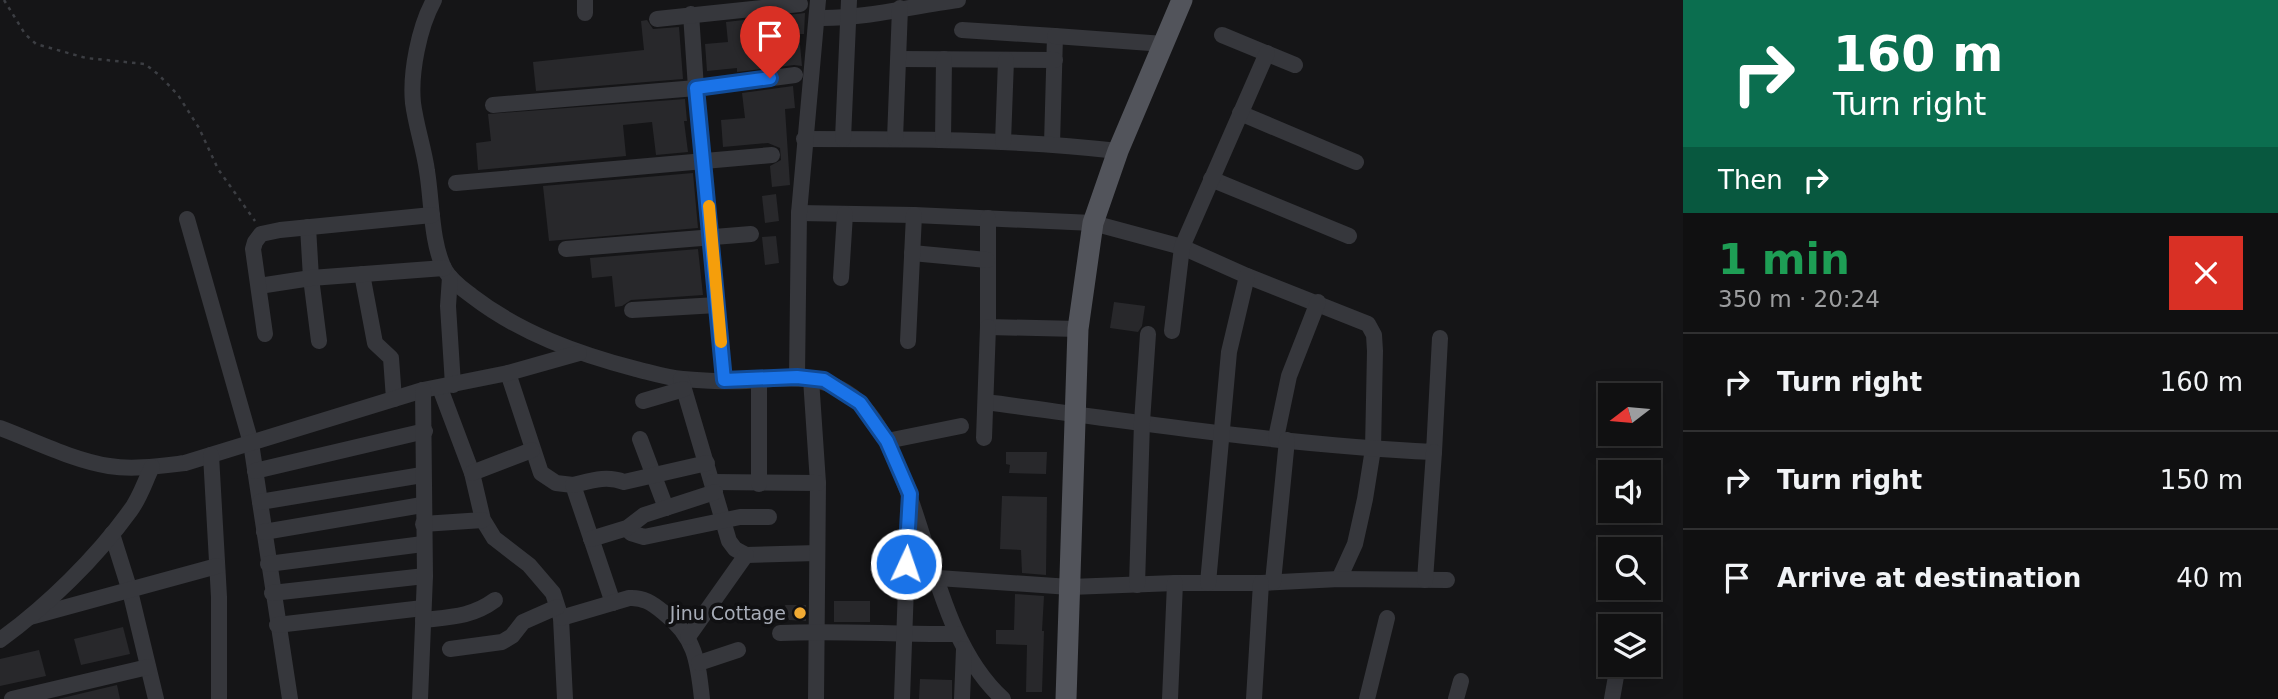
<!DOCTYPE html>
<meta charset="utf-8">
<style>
:root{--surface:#101011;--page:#1e1e1f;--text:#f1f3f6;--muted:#9c9d9f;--line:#303031}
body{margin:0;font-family:"DejaVu Sans",sans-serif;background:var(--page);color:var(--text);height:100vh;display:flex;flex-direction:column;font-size:26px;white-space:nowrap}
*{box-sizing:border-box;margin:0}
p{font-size:23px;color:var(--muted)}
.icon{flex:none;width:38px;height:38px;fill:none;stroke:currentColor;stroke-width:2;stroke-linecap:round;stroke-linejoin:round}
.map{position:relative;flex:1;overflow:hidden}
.panel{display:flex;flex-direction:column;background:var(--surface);width:595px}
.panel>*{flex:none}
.hud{background:#0b6e4f;color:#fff;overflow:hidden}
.needle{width:46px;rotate:254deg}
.buttons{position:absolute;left:1598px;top:383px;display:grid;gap:14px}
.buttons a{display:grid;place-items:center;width:63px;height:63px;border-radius:0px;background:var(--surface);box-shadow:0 4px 18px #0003,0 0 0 2px var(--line);font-size:35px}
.pin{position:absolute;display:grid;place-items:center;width:60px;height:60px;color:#fff;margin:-72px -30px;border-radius:50% 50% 50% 0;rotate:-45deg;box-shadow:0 0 7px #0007}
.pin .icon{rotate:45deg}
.me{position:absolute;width:77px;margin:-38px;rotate:3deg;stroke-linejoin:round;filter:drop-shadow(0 0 5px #0008)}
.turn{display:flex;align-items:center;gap:24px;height:147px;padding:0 35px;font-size:32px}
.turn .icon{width:91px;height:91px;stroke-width:2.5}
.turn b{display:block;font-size:49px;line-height:60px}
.then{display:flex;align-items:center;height:66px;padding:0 35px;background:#0003;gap:14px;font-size:26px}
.round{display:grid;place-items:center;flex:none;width:74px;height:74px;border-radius:0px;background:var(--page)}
.head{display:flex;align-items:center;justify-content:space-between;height:119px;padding:0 35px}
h1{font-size:42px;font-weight:800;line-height:52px;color:#1e9e55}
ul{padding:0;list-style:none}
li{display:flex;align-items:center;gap:21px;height:98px;padding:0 35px;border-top:2px solid var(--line)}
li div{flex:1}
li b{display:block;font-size:26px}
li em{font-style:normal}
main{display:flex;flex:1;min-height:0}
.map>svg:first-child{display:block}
</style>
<main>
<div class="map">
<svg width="1683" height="699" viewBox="0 0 1683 699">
<rect width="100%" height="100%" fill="#151517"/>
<g fill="#28282b">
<path d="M805 13 804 34H799L802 66 794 65 737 72V68L707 71 705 44 728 42 726 22Z"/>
<path d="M647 20 653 29 679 27 683 79 536 91 533 62 644 50 641 21Z"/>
<path d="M793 86 795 108 785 109 790 185 772 187 770 166 781 160 780 148 768 143 723 147 721 120 745 118 742 93Z"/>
<path d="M685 99 687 121H684L688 152 656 155 652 122 623 125 626 156 478 170 476 143 491 141 488 114Z"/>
<path d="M693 173 698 228 549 241 543 186Z"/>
<path d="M776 194 779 221 765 223 762 196Z"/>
<path d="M776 236 779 263 765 265 762 237Z"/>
<path d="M698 249 703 295 631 300 622 306 615 307 612 276 592 278 590 258Z"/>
<path d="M1114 302 1145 306 1142 326 1138 332 1110 328Z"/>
<path d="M1006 452H1047L1046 474 1009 473 1010 465 1006 464Z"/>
<path d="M1002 496 1047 497 1046 575 1022 573 1021 550 1000 549Z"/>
<path d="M1015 594 1044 596 1042 631H1044L1042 692H1026L1027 645 996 644V630H1014Z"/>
<rect x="834" y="601" width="36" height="21"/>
<path d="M785 605H806V621L789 620Z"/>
<path d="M123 627 130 654 81 665 74 639Z"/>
<path d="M39 650 46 676 0 686V659Z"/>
<path d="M920 679 952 680V699H919Z"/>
<path d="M117 685 120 699H58Z"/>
</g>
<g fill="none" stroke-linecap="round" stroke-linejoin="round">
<path stroke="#3c3e43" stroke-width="2.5" stroke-dasharray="3.5 5" stroke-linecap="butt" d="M4 0 25 34 36 44 86 58 145 64 159 75 178 95 199 128 218 169 255 221"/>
<g stroke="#36373c" stroke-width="16">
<path d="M434 0C419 27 410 73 413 103 416 126 424 149 427 171 432 201 431 244 445 270 451 281 463 289 472 296 520 333 578 354 636 369 652 373 667 378 683 379 707 381 734 383 758 380 796 377 833 375 862 405 880 424 891 449 901 474 931 546 944 646 1003 699"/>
<path d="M585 13V0"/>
<path d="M691 14 696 88 724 380"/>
<path d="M818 18C865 19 912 6 958 0"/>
<path d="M657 19 800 4"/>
<path d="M962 30 1055 36 1052 144"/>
<path d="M1222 35 1295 65"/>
<path d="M1055 36 1164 44"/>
<path d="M900 59 1055 60"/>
<path d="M493 105 696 88 795 75"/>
<path d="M1240 113 1356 162"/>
<path d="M804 139C909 139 1014 139 1118 151"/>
<path d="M843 139 849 0"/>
<path d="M895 139 900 8"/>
<path d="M943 140 944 59"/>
<path d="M1003 142 1006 60"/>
<path d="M1211 179 1349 236"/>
<path d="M456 183 772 155"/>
<path d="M799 213 914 215 1093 223 1182 247 1247 276 1368 324 1374 335 1375 351 1373 449 1365 499 1355 544 1339 579"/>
<path d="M988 218V327L1078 329"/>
<path d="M187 219 251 443 290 699"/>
<path d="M308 227 311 278 319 341"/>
<path d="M566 249 751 234"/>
<path d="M912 253 987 260"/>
<path d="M362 274 375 343 391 358 394 399"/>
<path d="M450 277 448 306 453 385"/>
<path d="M841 278 845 214"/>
<path d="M259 286 311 278 444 268"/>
<path d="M632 310 717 305"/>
<path d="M1172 331 1182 247 1267 53"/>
<path d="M265 334 253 249 255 242 261 234 280 230 432 215"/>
<path d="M908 341 914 215"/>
<path d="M508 373 541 473 556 483 573 485 613 603"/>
<path d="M797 377 799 213 818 0"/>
<path d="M681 379 729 541 735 549 746 555 817 553"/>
<path d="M811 379 818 483 816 699"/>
<path d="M440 388 472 473 483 520 494 538 529 565 553 593 561 618 565 699"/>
<path d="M643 401 684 389"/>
<path d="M986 402C1135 422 1284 445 1434 452L1440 338"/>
<path d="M0 428C35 441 72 460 109 466 133 470 160 466 185 463L423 390 508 373 579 353"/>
<path d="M984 438 988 327"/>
<path d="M1276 438 1289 376 1318 302"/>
<path d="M640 439 666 508"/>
<path d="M887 441 961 426"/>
<path d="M211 455 219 597V699"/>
<path d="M255 471 425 431"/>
<path d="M472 473 532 450"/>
<path d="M713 482 818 483"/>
<path d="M759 484V380"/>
<path d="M573 485C590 481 606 475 624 482L707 463"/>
<path d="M260 502 422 475"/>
<path d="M423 524 483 520"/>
<path d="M627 528 631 533 644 537 740 517H769"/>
<path d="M264 532 422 505"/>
<path d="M112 534 130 591 156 699"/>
<path d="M591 539 627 528 644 515 715 492"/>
<path d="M268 564 423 544"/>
<path d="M938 578 1070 587 1175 583H1261L1339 579 1447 580"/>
<path d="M1425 580 1434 452"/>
<path d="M1273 582 1287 440"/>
<path d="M1208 583 1229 352 1247 276"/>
<path d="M1137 585 1142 422 1148 334"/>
<path d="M272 593 425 576"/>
<path d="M30 617 217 566"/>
<path d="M561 618 629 598C643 597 652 603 663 612 695 636 698 661 702 699"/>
<path d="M423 620C450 617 472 617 495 600"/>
<path d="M277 625 423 608"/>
<path d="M780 633C839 630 898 635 957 634"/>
<path d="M688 637 746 555"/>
<path d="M0 640C47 606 96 558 130 511 140 498 145 481 152 467"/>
<path d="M450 649 502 642 512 636 523 622 557 607"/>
<path d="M699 663 738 650"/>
<path d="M12 699 148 667"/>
<path d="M420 699 425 576 423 390"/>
<path d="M902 699 909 502"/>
<path d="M962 699 964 649"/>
<path d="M1170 699 1175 583"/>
<path d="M1254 699 1261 583"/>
<path d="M1367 699 1387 618"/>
<path d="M1456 699 1461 681"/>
<path d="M1612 699 1618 665"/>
</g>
<path stroke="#52545b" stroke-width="21" d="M1066 699 1078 329 1093 223 1118 151 1182 0"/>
</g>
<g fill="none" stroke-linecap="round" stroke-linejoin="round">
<defs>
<path id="route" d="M770 78 696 88 724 380 797 377 824 380 860 403 887 441 910 494 906 564"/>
</defs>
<use href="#route" stroke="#114b97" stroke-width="18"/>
<use href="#route" stroke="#1a73e8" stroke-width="12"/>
<path stroke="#f59e0b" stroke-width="12" d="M709 206 721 342"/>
</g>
<circle fill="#f1aa33" stroke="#101012" stroke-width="2.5" cx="800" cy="613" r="7"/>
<g text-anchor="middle" stroke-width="7" stroke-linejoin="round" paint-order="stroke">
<g font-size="19" fill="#a7acb7" stroke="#101012" text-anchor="end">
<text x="786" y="620">Jinu Cottage</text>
</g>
</g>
</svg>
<div class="buttons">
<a><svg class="needle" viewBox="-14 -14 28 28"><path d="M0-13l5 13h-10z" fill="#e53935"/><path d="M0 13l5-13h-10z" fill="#9c9d9f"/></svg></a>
<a><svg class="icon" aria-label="sound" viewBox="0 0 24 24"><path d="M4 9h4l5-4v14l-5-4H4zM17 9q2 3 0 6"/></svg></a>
<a><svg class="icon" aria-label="search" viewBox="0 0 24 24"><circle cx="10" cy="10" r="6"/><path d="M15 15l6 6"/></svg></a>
<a><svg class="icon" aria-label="layers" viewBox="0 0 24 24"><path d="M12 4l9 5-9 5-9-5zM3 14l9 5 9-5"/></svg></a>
</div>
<div class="pin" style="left:770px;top:78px;background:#d93025"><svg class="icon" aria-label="arrive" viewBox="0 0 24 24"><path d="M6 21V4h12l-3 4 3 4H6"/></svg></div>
<svg class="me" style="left:906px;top:564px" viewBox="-20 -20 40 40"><circle r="17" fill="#1a73e8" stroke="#fff" stroke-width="3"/><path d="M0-11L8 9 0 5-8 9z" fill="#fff"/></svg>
</div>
<section class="panel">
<div class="hud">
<div class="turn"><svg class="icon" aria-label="right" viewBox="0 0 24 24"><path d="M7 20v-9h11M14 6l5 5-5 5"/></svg><div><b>160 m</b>Turn right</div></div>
<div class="then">Then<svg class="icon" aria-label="right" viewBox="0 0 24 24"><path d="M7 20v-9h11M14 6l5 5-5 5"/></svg></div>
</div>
<div class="head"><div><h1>1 min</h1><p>350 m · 20:24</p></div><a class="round" style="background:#d93025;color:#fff"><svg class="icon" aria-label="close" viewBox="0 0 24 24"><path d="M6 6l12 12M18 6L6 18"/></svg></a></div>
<ul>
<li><svg class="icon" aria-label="right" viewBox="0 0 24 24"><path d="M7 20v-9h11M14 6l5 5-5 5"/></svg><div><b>Turn right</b></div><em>160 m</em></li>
<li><svg class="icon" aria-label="right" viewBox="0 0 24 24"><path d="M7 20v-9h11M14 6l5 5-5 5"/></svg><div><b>Turn right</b></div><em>150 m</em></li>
<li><svg class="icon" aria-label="arrive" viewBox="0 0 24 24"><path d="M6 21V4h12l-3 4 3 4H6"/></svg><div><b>Arrive at destination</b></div><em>40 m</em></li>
</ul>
</section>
</main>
